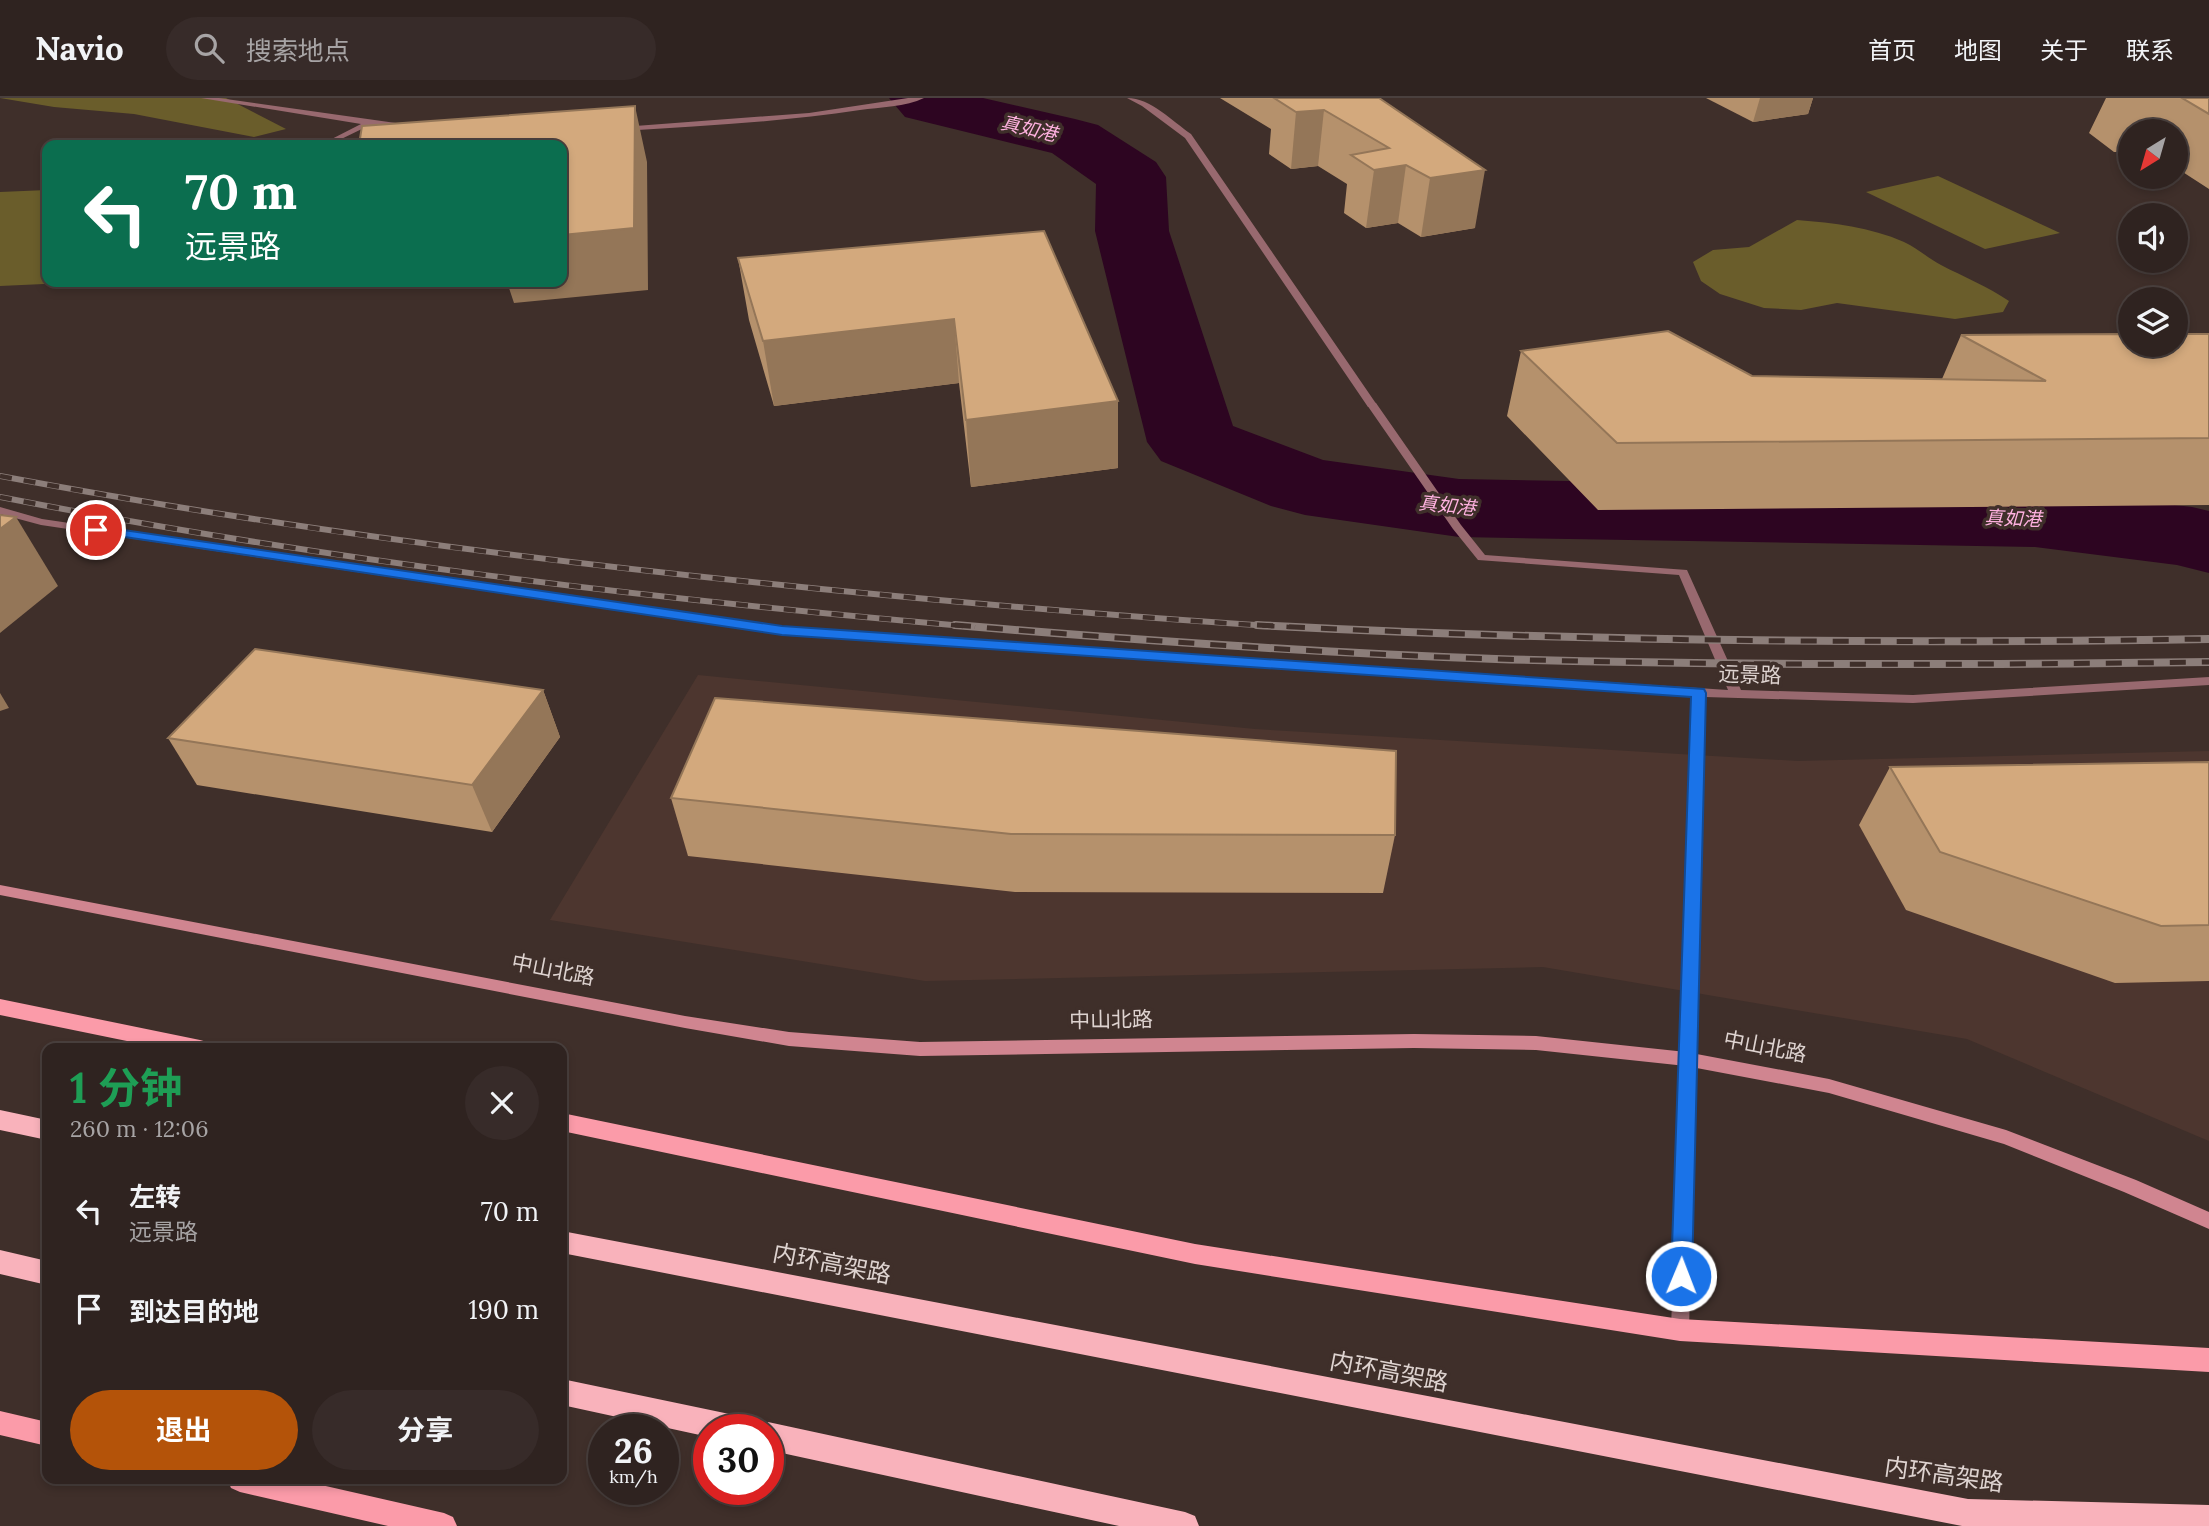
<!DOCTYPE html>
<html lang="zh">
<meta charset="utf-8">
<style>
:root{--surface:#2f2320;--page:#372b29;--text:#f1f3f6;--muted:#a7a4a5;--line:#4a403e;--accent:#b45309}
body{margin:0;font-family:Lora,"Noto Sans SC",serif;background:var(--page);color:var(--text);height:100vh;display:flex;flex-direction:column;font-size:26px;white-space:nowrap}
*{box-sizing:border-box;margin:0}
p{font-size:23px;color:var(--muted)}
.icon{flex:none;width:38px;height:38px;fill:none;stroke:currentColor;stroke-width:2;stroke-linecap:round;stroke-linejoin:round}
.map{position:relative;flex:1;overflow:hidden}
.sheet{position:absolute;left:42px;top:945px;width:525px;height:441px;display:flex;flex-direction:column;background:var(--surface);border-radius:14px;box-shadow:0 4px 10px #0003,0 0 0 2px var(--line)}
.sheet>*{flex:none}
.banner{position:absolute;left:42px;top:42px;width:525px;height:147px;border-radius:14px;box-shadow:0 4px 10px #0003,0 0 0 2px var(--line);background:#0b6e4f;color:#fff;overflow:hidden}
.needle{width:46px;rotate:217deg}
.buttons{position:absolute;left:2118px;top:21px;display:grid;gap:14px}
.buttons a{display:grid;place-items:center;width:70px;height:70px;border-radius:50%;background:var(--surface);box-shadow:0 4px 10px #0003,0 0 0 2px var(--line);font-size:35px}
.speed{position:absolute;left:588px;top:1316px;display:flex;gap:14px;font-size:35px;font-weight:700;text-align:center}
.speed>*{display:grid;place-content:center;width:91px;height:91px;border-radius:50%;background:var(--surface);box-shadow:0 4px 10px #0003,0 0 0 2px var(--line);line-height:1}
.speed small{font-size:18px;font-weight:400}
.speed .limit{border:10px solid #d22;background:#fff;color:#111}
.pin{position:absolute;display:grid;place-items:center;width:60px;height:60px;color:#fff;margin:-30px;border:4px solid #fff;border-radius:50%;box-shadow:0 2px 7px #0007}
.me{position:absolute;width:77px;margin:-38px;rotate:1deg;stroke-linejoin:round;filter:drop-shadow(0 0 5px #0008)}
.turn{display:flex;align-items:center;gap:24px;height:147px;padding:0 28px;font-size:32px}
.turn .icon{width:91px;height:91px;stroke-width:2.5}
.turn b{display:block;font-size:49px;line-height:60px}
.round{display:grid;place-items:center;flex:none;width:74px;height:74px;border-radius:37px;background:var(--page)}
.summary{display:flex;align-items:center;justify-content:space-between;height:119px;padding:0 28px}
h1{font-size:42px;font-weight:700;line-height:52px;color:#1e9e55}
.button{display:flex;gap:14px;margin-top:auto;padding:14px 28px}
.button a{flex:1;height:80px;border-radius:42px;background:var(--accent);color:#fff;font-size:28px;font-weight:700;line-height:80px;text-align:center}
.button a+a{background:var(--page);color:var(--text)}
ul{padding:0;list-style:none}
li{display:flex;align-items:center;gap:21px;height:98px;padding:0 28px}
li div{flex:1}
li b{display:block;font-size:26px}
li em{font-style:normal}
header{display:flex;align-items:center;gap:42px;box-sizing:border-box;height:98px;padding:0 35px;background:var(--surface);border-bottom:2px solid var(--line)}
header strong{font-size:33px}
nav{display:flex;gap:38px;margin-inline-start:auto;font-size:24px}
.search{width:490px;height:63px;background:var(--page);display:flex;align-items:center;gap:18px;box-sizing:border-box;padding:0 24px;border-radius:38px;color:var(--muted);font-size:26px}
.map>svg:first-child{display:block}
</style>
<header>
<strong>Navio</strong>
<div class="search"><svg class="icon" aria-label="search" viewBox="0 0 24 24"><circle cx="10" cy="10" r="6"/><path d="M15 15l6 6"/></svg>搜索地点</div>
<nav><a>首页</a><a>地图</a><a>关于</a><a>联系</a></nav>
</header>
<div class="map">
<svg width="2209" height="1428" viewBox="0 0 2209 1428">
<rect width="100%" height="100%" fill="#3f2f2a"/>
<path fill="#4d362f" d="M698 577 1255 631 1798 663 2209 653V1043L1967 941 1543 869 925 883 550 822Z"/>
<g fill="#6a5d2b">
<path d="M0 0H226L286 31 254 39 134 16 54 9Z"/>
<path d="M1938 78 2060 135 1985 151 1866 94Z"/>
<path d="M47 92V184H88L0 188V94Z"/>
<path d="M1797 122C1834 125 1870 129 1904 144 1917 150 1928 160 1941 167 1964 179 1987 188 2009 203L2003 214 1955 221 1837 205 1801 212 1764 210 1720 196 1701 183 1693 164 1713 152 1749 149Z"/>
</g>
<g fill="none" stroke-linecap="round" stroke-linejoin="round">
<path fill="#2d0521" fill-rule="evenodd" d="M889 0H983L1075 21 1098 27 1156 64 1166 79 1169 133 1233 328 1323 362 1459 381 2035 391 2192 409 2209 413V475L2177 467 2035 449 1459 439 1305 417 1271 408 1161 363 1147 344 1095 133 1096 86 1052 55 905 19Z"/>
<g fill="#98696f" fill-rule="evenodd">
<path d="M201 0H219L410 27 406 29 370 27 329 47H320L361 26Z"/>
<path d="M908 0H924C906 9 880 9 860 12 781 24 702 28 622 33L618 31 622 29 809 15Z"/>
<path d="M1127 0C1151 0 1172 23 1191 36L1377 307 1376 309H1368L1185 40 1142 8Z"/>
</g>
<path fill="#98696f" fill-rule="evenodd" d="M1372 304 1376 305 1461 427 1485 457 1687 472 1741 592 1913 597 2209 579V587L1913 605 1705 599 1689 1232 1687 1238 1680 1241 1673 1238 1671 1232 1692 599 781 537 41 427 0 416V409L42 421 781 529 1728 592 1679 477 1478 462 1453 431 1367 307Z"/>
<path fill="#d08590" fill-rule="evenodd" d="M0 787 685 918 789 934 920 944 1414 936 1536 938 1686 954 1829 981 2006 1032 2136 1082 2209 1114V1131L2124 1094 2004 1046 1829 995 1686 968 1536 952 1414 950 920 958 789 948 685 930 0 797Z"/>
<g fill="#fb9ba9" fill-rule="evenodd">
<path d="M0 901 200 942 207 944 210 950H161L0 917Z"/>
<path d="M562 1015 1195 1146 1680 1221 2209 1250V1274L1680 1243 1195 1166 562 1033Z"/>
<path d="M0 1313 47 1324V1348L0 1337Z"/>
<path d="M227 1381H295L444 1415 453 1419 457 1428H388L240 1394 231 1390Z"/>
</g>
<g fill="#f9b2bb" fill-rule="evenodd">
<path d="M0 1012 47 1022V1042L0 1032Z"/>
<path d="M562 1133 1968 1401 2209 1407V1428H1962L562 1155Z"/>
<path d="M0 1152 47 1163V1187L0 1176Z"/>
<path d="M562 1281 739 1318 749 1322 753 1332H709V1339L562 1307Z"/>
<path d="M768 1324 1185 1414 1195 1418 1199 1428H1119L768 1352V1332H757Z"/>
</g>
<defs>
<g id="rail-far1">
<path d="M0 378C272 429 545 464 821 491 977 506 1133 520 1289 529"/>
<path d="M0 399C322 462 648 501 975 529"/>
</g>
<g id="rail">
<path d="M955 527C1135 542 1315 555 1496 561 1734 568 1971 567 2209 564"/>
<path d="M1257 527C1574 544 1891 546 2209 541"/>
</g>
</defs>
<use href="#rail-far1" stroke="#8c7e7a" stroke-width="6"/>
<use href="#rail" stroke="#8c7e7a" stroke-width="8"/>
<use href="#rail-far1" stroke="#3f2f2a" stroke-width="4.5" stroke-dasharray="12" stroke-linecap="butt"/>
<use href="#rail" stroke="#3f2f2a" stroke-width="5" stroke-dasharray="16" stroke-linecap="butt"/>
</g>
<g fill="#b5916c">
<path d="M1220 0H1379L1475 130 1421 139 1398 125 1366 130 1344 115 1347 86 1318 68 1291 71 1269 56 1271 31Z"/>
<path d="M1706 0H1813L1808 16 1753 24Z"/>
<path d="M2106 0H2209V91L2175 69V33H2130V54H2114L2089 35Z"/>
<path d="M1044 133 1118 370 971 389 959 285 774 308 749 222 738 160Z"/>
<path d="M2209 236V407L1598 412 1507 318 1521 253 1752 278 1942 281 1961 237Z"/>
<path d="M543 592 560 639 492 734 197 687 168 640Z"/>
<path d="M2209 664V883L2115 885 1906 812 1859 727 1890 669Z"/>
<path d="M671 700 1395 737 1383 795 1015 794 688 758Z"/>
</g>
<g fill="#947658">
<path d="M1760 0H1813L1808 16 1753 24Z"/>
<path d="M635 8 647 64 648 192 514 205 507 184H562V137Z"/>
<path d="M1324 12 1318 68 1291 71 1296 14Z"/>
<path d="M1406 67 1398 125 1366 130 1374 72Z"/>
<path d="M1485 72 1475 130 1421 139 1430 80Z"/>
<path d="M954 221 959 285 774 308 763 243Z"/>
<path d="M1118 303V370L971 389 966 322Z"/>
<path d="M16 419 58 488 0 535V431Z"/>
<path d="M543 592 560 639 492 734 472 687Z"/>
<path d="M0 595 9 610 0 613Z"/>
</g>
<g fill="#d3a97d" stroke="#947658" stroke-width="2">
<path d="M1274 0H1379L1485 72 1430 80 1406 67 1374 72 1351 57 1389 50 1324 12 1296 14Z"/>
<path d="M2182 0H2209V16Z"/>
<path d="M635 8 634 130 562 137V47H359L362 28Z"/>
<path d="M1044 133 1118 303 966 322 954 221 763 243 738 160Z"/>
<path d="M1668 233 1752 278 2046 283 1961 237 2130 236V247H2175V236H2209V340L1617 345 1521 253Z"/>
<path d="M0 417 16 419 0 431Z"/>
<path d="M255 551 543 592 472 687 168 640Z"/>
<path d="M715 600 1396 653 1395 737 1011 736 671 700Z"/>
<path d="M2209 664V827L2161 828 1940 754 1890 669Z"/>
</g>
<path fill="#1a73e8" stroke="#114b97" stroke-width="2" d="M96 428 782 528 1704 591 1706 595 1692 1178 1689 1185 1681 1188 1674 1185 1671 1178 1691 599 782 537 91 434 89 432Z"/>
<g text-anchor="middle" stroke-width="7" stroke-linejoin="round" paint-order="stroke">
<g font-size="19" font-style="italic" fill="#feb1df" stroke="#3f2f2a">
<text transform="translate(1029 30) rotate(13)" y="7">真如港</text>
<text transform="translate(1447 407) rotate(6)" y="7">真如港</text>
<text transform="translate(2013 420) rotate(2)" y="7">真如港</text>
</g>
<g font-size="21" fill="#ded3d0" stroke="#3f2f2a">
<text transform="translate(1750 577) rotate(2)" y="7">远景路</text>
<text transform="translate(553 872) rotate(11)" y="7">中山北路</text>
<text transform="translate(1111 922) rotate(-1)" y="7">中山北路</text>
<text transform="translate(1765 949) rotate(11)" y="7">中山北路</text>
</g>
<g font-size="24" fill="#ded3d0" stroke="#3f2f2a">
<text transform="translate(832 1166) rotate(11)" y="8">内环高架路</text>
<text transform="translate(1389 1274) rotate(11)" y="8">内环高架路</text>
<text transform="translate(1944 1377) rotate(8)" y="8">内环高架路</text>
</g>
</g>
</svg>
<div class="buttons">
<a><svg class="needle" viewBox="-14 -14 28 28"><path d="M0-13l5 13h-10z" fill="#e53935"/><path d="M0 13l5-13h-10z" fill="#a7a4a5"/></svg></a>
<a><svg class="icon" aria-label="sound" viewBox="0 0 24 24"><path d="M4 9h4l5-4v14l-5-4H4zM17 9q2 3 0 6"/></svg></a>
<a><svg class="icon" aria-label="layers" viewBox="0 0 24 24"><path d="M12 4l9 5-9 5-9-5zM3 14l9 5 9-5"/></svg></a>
</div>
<div class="speed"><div>26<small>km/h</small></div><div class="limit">30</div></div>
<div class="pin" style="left:96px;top:432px;background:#d93025"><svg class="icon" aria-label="arrive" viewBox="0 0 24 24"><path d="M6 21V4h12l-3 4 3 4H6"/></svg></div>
<svg class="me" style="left:1681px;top:1178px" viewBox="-20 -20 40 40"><circle r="17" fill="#1a73e8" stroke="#fff" stroke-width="3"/><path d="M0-11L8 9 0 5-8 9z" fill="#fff"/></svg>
<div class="banner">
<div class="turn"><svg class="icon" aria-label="left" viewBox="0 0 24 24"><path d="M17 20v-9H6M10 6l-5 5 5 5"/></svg><div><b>70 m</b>远景路</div></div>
</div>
<section class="sheet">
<div class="summary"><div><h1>1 分钟</h1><p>260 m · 12:06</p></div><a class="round"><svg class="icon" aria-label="close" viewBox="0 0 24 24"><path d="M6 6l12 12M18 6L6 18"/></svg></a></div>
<ul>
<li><svg class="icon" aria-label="left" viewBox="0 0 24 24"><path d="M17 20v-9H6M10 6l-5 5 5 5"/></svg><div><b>左转</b><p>远景路</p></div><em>70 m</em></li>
<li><svg class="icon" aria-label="arrive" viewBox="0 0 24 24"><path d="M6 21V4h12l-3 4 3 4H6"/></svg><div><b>到达目的地</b></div><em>190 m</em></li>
</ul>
<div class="button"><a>退出</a><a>分享</a></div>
</section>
</div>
